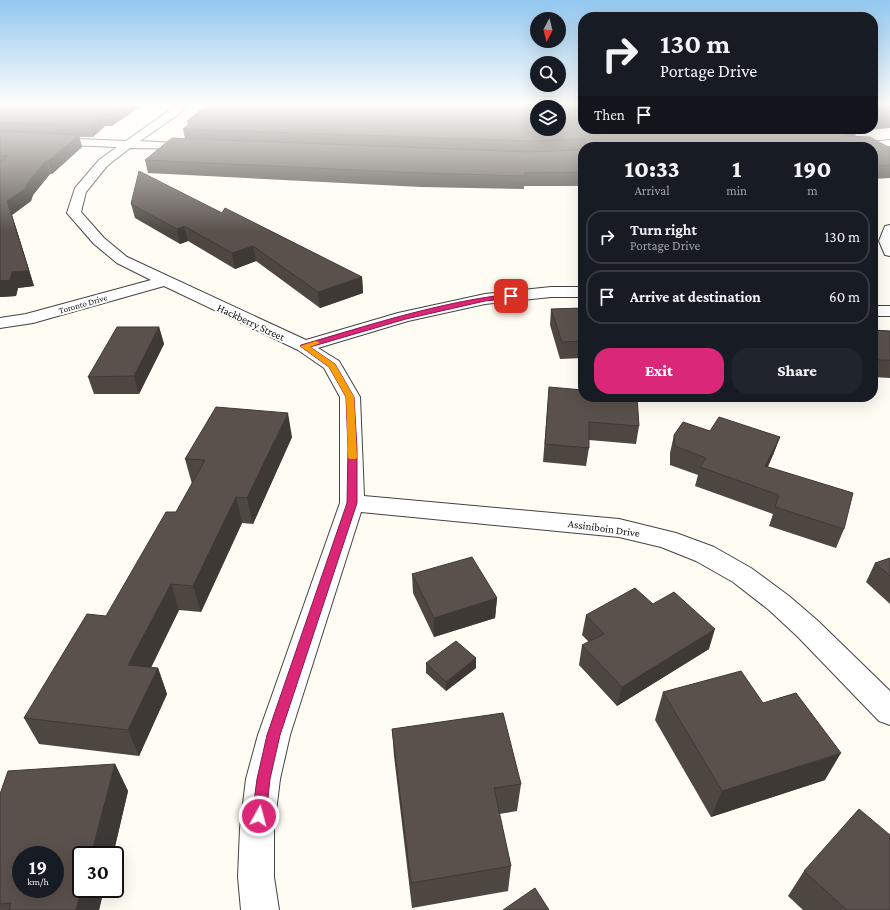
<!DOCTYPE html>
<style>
:root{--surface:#171b24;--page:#20242c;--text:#f1f3f6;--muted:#9ea1a6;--line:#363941;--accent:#db2777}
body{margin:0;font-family:"Crimson Pro",serif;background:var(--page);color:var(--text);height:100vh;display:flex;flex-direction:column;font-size:15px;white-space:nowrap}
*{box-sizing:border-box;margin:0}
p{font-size:13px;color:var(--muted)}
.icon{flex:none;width:22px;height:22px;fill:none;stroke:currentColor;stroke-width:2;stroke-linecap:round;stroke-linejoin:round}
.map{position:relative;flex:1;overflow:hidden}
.drawer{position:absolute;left:578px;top:142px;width:300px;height:260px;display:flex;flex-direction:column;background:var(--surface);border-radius:16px;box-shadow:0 4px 16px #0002}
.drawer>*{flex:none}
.guide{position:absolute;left:578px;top:12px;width:300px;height:122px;border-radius:16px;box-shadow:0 4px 16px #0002;background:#171b24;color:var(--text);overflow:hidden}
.needle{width:26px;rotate:187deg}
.tools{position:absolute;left:530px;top:12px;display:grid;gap:8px}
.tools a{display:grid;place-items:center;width:36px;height:36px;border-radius:50%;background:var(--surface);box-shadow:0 4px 16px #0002;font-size:20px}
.speed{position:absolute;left:12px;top:846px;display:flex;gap:8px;font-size:20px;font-weight:700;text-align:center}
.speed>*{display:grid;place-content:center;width:52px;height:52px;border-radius:50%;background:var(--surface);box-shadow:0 4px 16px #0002;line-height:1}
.speed small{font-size:10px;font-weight:400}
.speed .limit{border:2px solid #111;border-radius:6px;background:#fff;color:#111}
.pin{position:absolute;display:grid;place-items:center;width:34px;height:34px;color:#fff;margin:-17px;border-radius:8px;box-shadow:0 2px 6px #0006}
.me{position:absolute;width:44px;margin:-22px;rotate:7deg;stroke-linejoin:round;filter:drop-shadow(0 0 3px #0008)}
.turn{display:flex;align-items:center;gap:14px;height:84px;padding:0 16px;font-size:18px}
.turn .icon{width:52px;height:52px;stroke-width:2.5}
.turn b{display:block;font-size:28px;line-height:34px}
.then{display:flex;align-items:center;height:38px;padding:0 16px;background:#0003;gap:8px;font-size:15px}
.eta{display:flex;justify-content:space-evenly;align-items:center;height:68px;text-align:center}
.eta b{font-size:24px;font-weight:800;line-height:28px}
.primary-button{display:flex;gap:8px;margin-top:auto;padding:8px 16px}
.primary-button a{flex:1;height:46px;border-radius:16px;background:var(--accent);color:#fff;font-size:16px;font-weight:800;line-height:46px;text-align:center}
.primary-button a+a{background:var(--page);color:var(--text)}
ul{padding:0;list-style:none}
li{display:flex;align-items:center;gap:12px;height:54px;margin:0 8px 6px;padding:0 8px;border:2px solid var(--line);border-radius:16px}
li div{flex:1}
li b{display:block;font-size:15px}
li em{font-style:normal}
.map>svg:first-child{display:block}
</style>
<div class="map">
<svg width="890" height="910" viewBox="0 0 890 910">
<rect width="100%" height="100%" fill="#fffcf4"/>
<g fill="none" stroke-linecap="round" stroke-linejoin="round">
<defs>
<g id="street">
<path d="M177 105H187L179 114 140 141 193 144 197 145 199 147 197 149 130 148 107 166 86 192 81 212 104 238 127 257 306 340 398 313 485 294 551 287H583V297H551L485 304 408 321 318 348 339 361 360 397 364 496 619 519 676 533 714 547 751 568 789 596 818 621 890 691V725L879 721 798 637 769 610 733 582 696 561 661 547 619 537 361 512 290 735 280 779 274 828V877L279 910H241L238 877 240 828 246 779 258 735 340 503V397L324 368 298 350 164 286 33 323 0 328V318L26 314 151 280 117 263 94 244 67 213 75 188 99 160 117 147 0 142V136L126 141Z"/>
<path d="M890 140V146L873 148 843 147 845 145 849 144Z"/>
<path d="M890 225V256L885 255 879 241 885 226Z"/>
<rect x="873" y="306" width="17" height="10"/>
</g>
</defs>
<use href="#street" stroke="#444" stroke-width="2"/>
<use href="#street" fill="#fff" fill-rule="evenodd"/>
</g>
<g fill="#4d4641">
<path d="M0 105H143L112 126H105L93 137H79L82 147 52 174H50L33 195 31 201 12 215 34 286 18 288 16 296 0 297Z"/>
<path d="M187 121 857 131 855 136 890 148V178L873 179V147H583V186H524V189L421 187 148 173 145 160 185 139 183 129 188 126Z"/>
<path d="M131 204 222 213 362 277 363 293 320 308 256 261 235 269 188 241 180 244 135 218Z"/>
<path d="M583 308V358L560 359 550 325 551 309Z"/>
<path d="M159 327 164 344 139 394H94L88 377Z"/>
<path d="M873 330 890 331V378L873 377Z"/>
<path d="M549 387 639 426 636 444 589 440V448L586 466 543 462Z"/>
<path d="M710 431 780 437 773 455 768 467 844 529 836 548 769 526 773 514 695 486 698 475 670 465V453L674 435Z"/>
<path d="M292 437 253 524 242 523 201 612 179 610 151 668H158L167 694 139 756 39 744 24 718 106 616 176 512 192 484 185 459Z"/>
<path d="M890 558V604L866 582 875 563Z"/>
<path d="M412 574 497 598 495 618 434 637 413 593Z"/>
<path d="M653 604 709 649 617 706 579 665 582 645 589 642 582 635 586 615Z"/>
<path d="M476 658V668L446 691 426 673V663Z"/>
<path d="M663 692 763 703 825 780 711 817 655 720Z"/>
<path d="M392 729 521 784 517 811 499 814 511 866 508 891 412 908 394 756Z"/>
<path d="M115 764 128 791 113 855H81V889H104L99 910H0V794Z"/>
<path d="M804 871 890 910H803L788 896Z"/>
</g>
<g fill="#3f3935">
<path d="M124 105H143L112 126 109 115Z"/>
<path d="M102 114 105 126 93 137 89 125Z"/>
<path d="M890 117V128L857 131 853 142 837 129H873V118Z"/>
<path d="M79 135 82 147 52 174 48 161Z"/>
<path d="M46 161 50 174 33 195 31 201 12 215 34 286 18 288 16 296 0 297V281L7 201 28 182Z"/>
<path d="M184 226 188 241 180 244 177 229Z"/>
<path d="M253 246 256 261 235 269 232 253Z"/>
<path d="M362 277 363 293 320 308 318 292Z"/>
<path d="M159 327 164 344 139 394 134 376Z"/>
<path d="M288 413 292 437 253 524 247 498Z"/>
<path d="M780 437 773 455 758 485 765 466Z"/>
<path d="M236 497 242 523 201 612 193 586Z"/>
<path d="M171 584 179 610 139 691 128 665Z"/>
<path d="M497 598 495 618 434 637V618Z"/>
<path d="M715 629 709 649 617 706 622 687Z"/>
<path d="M476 658V668L446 691V682Z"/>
<path d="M158 668 167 694 139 756 128 730Z"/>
<path d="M841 753 825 780 711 817 722 791Z"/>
<path d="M115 764 128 791 113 855H91Z"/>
<path d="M82 889H104L99 910H76Z"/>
</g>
<g fill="#5a514c" stroke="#3f3935" fill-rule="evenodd">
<path d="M0 105H124L109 115 102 114 89 125 0 123Z"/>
<path d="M207 105H583V129H855L857 130 848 131 846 136 870 137 890 148V165L873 166V147H586V141L584 139 529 141 183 129 193 121H187ZM537 107H559V129H537Z"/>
<path d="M873 105H890V117L873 118Z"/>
<path d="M0 131 79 135 48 161H46L28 182 26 188 7 201 29 271 12 272 10 280 0 281V207L1 205H0V163L8 156H0Z"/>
<path d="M172 138 529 152 583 150V172L525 173V176L421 173 145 160Z"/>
<path d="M139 171 222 213 225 208 362 277 318 292 253 246 232 253 184 226 177 229 131 204Z"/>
<path d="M583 308V341L562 342 551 309Z"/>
<path d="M117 327H159L134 376 88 377Z"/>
<path d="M873 330 890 331V360H873Z"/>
<path d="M549 387 583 390V397H637L639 426 589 422V448L545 444Z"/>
<path d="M216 407 288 413 247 498 236 497 193 586 171 584 128 665 158 668 128 730 24 718 87 614 106 616 166 512H176L205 460 185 459Z"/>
<path d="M719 417 780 437 765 466 853 493 844 529 775 507 779 495 700 467 706 458 675 446 674 435 683 422 710 431Z"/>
<path d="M472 557 497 598 434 618 412 574Z"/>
<path d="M890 558V576L875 563Z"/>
<path d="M635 588 653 604 674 592 715 629 622 687 582 645 604 634 586 615Z"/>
<path d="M456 641 476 658 446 682 426 663Z"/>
<path d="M741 671 763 703 796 693 841 753 722 791 663 692Z"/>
<path d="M503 713 521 784 494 788 511 866 411 883 392 729Z"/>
<path d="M115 764 91 855H81V889H82L76 910H9L11 903 0 904V794L8 771ZM21 855H55V889H21Z"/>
<path d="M859 809 890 835V910H847L804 871Z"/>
<path d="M535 888 549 910H503Z"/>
</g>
<linearGradient id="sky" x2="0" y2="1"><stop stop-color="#93c8f0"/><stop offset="0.45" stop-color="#fffefa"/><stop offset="1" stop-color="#fffefa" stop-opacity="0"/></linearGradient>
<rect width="890" height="232" fill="url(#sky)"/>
<path fill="#db2777" stroke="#8e194d" d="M511 294 515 296 514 298 485 301 406 319 310 347 335 364 354 397 357 449V503L280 735 270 779 266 816 264 821 259 823 254 821 252 816 257 779 267 735 347 503 348 449 346 397 329 367 300 346 301 345C370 325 439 302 511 294Z"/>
<path fill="#f59e0b" d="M316 341 320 343 310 347 335 364 354 397 357 457 356 459H349L348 457 346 397 329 367 300 346Z"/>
<g text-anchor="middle" stroke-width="4" stroke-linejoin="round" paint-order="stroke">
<g font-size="9" fill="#111" stroke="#fff">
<text transform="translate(83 304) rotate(-16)" y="3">Toronto Drive</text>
</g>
<g font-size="11" fill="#111" stroke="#fff">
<text transform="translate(251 322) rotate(25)" y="4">Hackberry Street</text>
<text transform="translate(604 528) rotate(8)" y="4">Assiniboin Drive</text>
</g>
</g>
</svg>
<div class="tools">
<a><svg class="needle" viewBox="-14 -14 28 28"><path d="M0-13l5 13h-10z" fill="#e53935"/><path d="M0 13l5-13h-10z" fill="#9ea1a6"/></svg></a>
<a><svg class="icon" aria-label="search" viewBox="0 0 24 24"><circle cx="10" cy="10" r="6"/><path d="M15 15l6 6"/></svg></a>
<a><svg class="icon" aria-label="layers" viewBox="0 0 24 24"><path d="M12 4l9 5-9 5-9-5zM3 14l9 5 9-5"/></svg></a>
</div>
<div class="speed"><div>19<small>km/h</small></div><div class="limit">30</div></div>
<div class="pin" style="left:511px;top:296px;background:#d93025"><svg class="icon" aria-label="arrive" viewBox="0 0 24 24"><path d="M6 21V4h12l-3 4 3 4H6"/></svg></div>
<svg class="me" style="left:259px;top:816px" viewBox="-20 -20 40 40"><circle r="17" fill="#db2777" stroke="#fff" stroke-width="3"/><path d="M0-11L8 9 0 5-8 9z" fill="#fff"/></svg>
<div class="guide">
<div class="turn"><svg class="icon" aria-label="right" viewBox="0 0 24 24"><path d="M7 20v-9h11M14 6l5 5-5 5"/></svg><div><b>130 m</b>Portage Drive</div></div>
<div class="then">Then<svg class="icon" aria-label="arrive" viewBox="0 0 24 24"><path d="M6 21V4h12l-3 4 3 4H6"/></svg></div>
</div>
<section class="drawer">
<div class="eta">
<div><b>10:33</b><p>Arrival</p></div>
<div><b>1</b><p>min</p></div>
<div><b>190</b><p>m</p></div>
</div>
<ul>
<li><svg class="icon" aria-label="right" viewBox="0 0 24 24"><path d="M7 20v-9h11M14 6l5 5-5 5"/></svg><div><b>Turn right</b><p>Portage Drive</p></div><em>130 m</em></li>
<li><svg class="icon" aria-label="arrive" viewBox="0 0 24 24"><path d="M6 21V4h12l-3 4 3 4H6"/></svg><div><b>Arrive at destination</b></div><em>60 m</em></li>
</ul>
<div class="primary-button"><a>Exit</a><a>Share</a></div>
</section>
</div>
